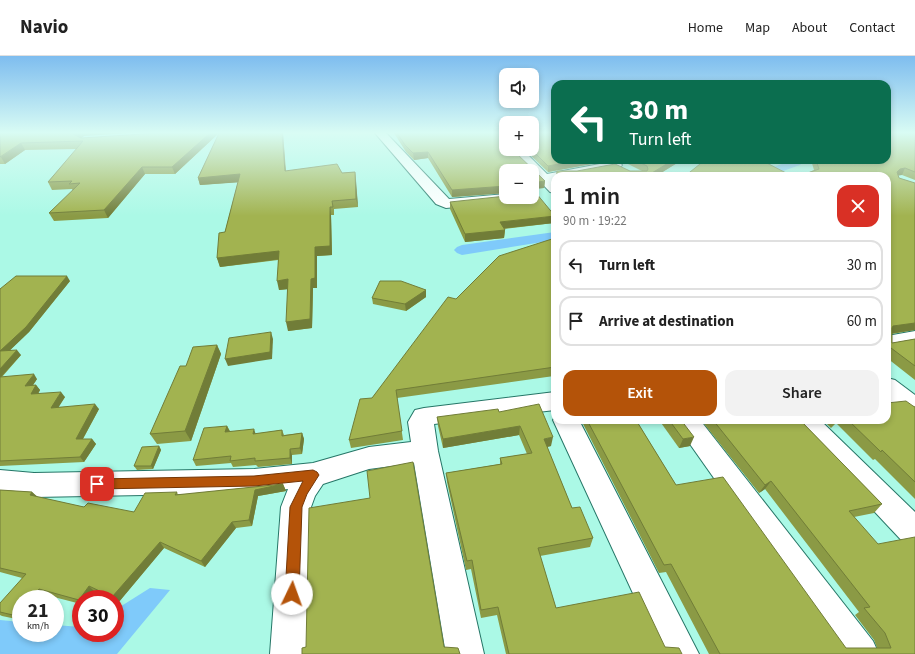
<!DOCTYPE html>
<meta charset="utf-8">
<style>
:root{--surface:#fff;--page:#f2f2f2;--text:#222;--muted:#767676;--line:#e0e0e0;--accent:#b45309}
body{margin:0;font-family:"Source Sans 3",sans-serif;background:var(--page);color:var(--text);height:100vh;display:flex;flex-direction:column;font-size:15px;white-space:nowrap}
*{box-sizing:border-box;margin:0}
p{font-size:13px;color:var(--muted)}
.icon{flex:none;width:22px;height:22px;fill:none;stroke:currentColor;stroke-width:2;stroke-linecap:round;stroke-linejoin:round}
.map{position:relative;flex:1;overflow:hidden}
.side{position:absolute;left:551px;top:116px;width:340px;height:252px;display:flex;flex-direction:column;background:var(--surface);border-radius:12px;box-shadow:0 2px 6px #0003}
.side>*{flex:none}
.hud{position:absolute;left:551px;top:24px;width:340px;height:84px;border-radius:12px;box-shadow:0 2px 6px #0003;background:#0b6e4f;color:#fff;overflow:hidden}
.tools{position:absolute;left:499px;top:12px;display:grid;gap:8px}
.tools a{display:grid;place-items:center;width:40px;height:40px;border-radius:8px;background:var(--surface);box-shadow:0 2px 6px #0003;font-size:20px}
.speed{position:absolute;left:12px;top:534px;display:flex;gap:8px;font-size:20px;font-weight:700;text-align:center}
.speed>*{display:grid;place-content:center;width:52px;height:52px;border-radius:50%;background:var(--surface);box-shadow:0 2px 6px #0003;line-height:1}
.speed small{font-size:10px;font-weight:400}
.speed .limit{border:6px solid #d22;background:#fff;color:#111}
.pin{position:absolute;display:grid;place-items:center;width:34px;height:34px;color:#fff;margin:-17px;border-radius:8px;box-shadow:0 2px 6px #0006}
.me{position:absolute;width:44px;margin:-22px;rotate:3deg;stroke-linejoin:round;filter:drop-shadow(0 0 3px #0008)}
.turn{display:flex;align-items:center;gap:14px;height:84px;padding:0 12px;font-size:18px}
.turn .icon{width:52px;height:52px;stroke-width:2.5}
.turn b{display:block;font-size:28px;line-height:34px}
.round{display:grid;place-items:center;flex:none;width:42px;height:42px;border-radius:12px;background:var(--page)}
.overview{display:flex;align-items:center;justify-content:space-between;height:68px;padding:0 12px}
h1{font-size:24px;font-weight:600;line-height:30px}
.action{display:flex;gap:8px;margin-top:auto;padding:8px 12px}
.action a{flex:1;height:46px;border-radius:12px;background:var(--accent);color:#fff;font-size:16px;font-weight:600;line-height:46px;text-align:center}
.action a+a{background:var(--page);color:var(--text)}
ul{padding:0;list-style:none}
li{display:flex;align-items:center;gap:12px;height:50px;margin:0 8px 6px;padding:0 4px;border:2px solid var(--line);border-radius:12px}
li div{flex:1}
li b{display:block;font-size:15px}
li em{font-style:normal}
header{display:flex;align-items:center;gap:24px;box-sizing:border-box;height:56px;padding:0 20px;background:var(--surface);border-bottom:1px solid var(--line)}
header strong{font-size:19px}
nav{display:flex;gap:22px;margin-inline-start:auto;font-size:14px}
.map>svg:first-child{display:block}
</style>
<header>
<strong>Navio</strong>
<nav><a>Home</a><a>Map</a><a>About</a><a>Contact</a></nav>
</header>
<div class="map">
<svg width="915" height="598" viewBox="0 0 915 598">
<rect width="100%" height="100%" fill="#abf9e6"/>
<path fill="#7fcafa" d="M150 532 170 534 117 598H0V564L21 566V577H55V569L81 571V577H115V554Z"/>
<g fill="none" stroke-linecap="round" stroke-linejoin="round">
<g fill="#7fcafa" fill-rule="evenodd">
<path d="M789 104H801L802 107 800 109 769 120H740L742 117 765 114 790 105Z"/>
<path d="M555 176V184L462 199 457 197 454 194 457 191 462 189Z"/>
</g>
<defs>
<g id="minor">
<path d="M375 77H386L449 143 506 138V141H521L519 144 514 145 446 152 436 148Z"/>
<path d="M519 93 523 94 547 118 605 107 602 104H617L622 109 620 112 616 113 576 120H555L554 124 555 137 550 136 532 117V115H530L515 100 513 97 515 94Z"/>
<path d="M915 275V289L887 294V280Z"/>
<path d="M887 322 895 324 915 339V361L906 358 887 343Z"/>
<path d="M555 336V354L434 368 438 395 484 598H446L414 407 369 413 323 428 315 440 311 451 308 598H270L281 451 288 433 254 437 34 441 0 438V414L34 417 254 413 313 407 369 391 411 386 408 366 415 354 424 352Z"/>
<path d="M555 361V364H579L699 598H661L553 364Z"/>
<path d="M673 364H700L873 585 879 598H838Z"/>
<path d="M791 364H820L915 456V491L904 487 795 371Z"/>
</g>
</defs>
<use href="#minor" stroke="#257667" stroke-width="2"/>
<use href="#minor" fill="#fff" fill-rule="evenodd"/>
</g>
<g fill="#8b9a45">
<path d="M0 77 84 80 81 82 219 77 175 118H145L108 162 54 165 49 157 73 135 72 133 52 134 48 126 77 93 25 94 5 108H0Z"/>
<path d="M219 77H283L286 115 342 117 355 116 358 151 334 153V159H331L332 199 317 200V232H313L312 272 288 275 287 233 279 234 278 204 220 211 217 202 225 176 238 126 200 129 198 122Z"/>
<path d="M394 77H506V93H514V95L545 125 544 132 532 133V115H506V137L452 141 428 102 414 104 406 96Z"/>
<path d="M915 77V124L902 119H898L915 274 892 278V287L915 283V324L887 302V120H685L790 119 805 118 814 114 811 104H887Z"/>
<path d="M524 93H532L555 104 602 106 548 116Z"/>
<path d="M620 104H682L656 120H556L557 115H642Z"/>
<path d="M450 146 555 160 554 167 504 173 505 174 504 182 465 186 450 153Z"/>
<path d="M555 182V322L554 320 397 342 403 384 351 392 349 384 372 342 456 243Z"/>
<path d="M70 225 29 276 10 294 21 299 2 321 37 323 33 329H36L40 334 38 338 65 341 58 351 99 353 83 383H92L96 388 84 406 0 410V233Z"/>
<path d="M426 234V241L406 255 373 248 372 242Z"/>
<path d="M217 289 221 298 191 385 157 388 150 378 186 310Z"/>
<path d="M913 350 915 351V443L875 403 873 404 836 367 831 372 826 367 828 364H887Z"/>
<path d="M499 356 551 390 547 391 572 452 593 482 590 491 540 500 556 552 682 598H506L497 559 481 562 471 513 466 514 447 426 446 417 500 408V402L527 398 519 379 443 392 438 370 437 361Z"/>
<path d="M581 364H636L676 429 846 592H877L874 584 855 559 859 556 765 433 759 437 701 364H800L882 448 874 457 854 461 915 598H709L666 516 659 517Z"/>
<path d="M659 364H681L690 390 679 392Z"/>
<path d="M227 370 230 375 256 378 282 374 284 379 302 377 304 383 302 398 292 399V408L258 411 256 409 233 411 231 407 196 410 193 404Z"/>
<path d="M159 390 161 394 153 413 137 414 134 410Z"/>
<path d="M283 428 286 435 258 440 252 470 236 472 205 511 164 492 118 547 115 545V543H110L95 536 90 543H81V548L46 539 21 543V564L2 560 0 559V556L22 522 0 516V434L32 436 37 441 84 451 134 456 177 436 178 439Z"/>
</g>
<g fill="#717d38">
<path d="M75 77H130L84 80 77 85 73 78Z"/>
<path d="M210 77H219L175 118 172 111Z"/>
<path d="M282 77H283L286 123 285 115Z"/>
<path d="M21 87 25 94 5 108 1 101Z"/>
<path d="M428 96V102L414 104 413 97Z"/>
<path d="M580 104H602V106L548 116V110Z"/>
<path d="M673 104H682L656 120H647Z"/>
<path d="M142 111 145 118 108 162 104 154Z"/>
<path d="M905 112 902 119 896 120 897 116 900 113Z"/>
<path d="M355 116 356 124 358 151 356 143Z"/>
<path d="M240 118 243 126 200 129 198 122Z"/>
<path d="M545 125 544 132 532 133V127Z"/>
<path d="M506 130V137L452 141V134Z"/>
<path d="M330 151 331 159 332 199 317 200V232H313L312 272 288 275 286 266 311 223 315 191Z"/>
<path d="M555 160 554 167 499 173 500 166Z"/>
<path d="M505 174 504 182 465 186V178Z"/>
<path d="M279 195 281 203 220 211 217 202Z"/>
<path d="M67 220 70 225 29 276 4 300 0 295Z"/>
<path d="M288 223 290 233 279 234 277 225Z"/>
<path d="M426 234V241L406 255 405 248Z"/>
<path d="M915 267V274L887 278 893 270Z"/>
<path d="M271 276 273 283 272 303 228 310 225 303Z"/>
<path d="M217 289 221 298 191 385 185 375Z"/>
<path d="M17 294 21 299 0 322V313Z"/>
<path d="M34 318 37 323 29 335 25 330Z"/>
<path d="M36 329 40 334 35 343 31 338Z"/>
<path d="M61 336 65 341 55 357 51 352Z"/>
<path d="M95 348 99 353 80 388 76 383Z"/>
<path d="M227 370 230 376H225Z"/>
<path d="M520 370 519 379 443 392V383Z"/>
<path d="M254 373 256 379 253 378Z"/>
<path d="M302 377 304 383 302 398 300 392Z"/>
<path d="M553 381 551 390 542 392 544 383Z"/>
<path d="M694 381 690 390 679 392 683 383Z"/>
<path d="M92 383 96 388 84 406 80 401Z"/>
<path d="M159 390 161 394 153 413 151 410Z"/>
<path d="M290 393 292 399V408L290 402Z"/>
<path d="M771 425 765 433 759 437 765 429Z"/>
<path d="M283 428 286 435 258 440 252 470 249 464 255 434Z"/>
<path d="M32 436 39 442 30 439Z"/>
<path d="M232 466 236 472 205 511 201 505Z"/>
<path d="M160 486 164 492 118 547 112 541Z"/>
<path d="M89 530 95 536 90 543H81V546L79 544Z"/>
<path d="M39 533 46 539 43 543H30Z"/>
<path d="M21 554V563L17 560Z"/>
</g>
<g fill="#a2b350" stroke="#717d38">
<path d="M0 77H75L73 78 81 82 158 77H210L172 111H142L104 154 49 157 80 127 69 128 72 125 48 126 83 85 21 87 0 101Z"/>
<path d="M219 77H282L285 115 337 108 342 117 355 116 356 143 332 145 333 151H330V190L315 191V222L311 223 310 263 286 266 288 223 277 225 279 195 217 202 219 177 225 176 240 118 198 122Z"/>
<path d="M397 77H506V93H514V95L545 125 532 127V129V115H506V130L452 134 428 96 413 97 405 89Z"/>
<path d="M532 77H550L555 81V104H580L548 110 531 93H532Z"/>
<path d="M887 77H915V116L905 112 900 113 897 116 899 122 915 127V267L893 270 892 272V287L915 283V310L887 289V120H685L705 104H761L790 119 805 118 819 113 816 104H887Z"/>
<path d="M635 104H673L647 120H557V115H577L615 108 630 115H647L648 113 647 110Z"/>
<path d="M532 136 536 137 555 160 500 166 505 174 465 178 450 146 506 140V141H532Z"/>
<path d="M555 182V311L396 334 402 375 349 384 360 343 372 342 448 241 456 243 499 200Z"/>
<path d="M16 220H67L26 271 0 295 17 294 0 313V233Z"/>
<path d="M380 225H401L426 234 405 248 372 242Z"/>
<path d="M271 276 270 296 225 303 229 282Z"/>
<path d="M217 289 185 375 150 378 180 310H186L193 291Z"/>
<path d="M34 318 25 330 36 329 31 338 61 336 51 352 95 348 76 383H92L80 401 0 405V321Z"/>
<path d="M906 345 913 350 915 351V426L882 394 881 396 848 364H887V347Z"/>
<path d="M539 348 553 381 544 383 572 452 580 451 593 482 538 492 556 552 639 536 665 591 679 592 682 598H509L498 551 481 554 472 504 467 505 446 417 502 408 500 402 532 397 520 370 443 383 437 361 498 353 499 356Z"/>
<path d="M587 364H636L676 429 723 421 846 592H891L885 577 864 552 870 551 771 425 765 429 713 364H800L882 448 849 455 878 488 915 481V598H720L671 508 664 509Z"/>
<path d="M669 364H681L694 381 683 383Z"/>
<path d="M227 370 225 376 254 373 253 378 282 374V380L302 377 300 392 290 393V402L255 405V402L230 405 231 400 193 404 204 372Z"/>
<path d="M159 390 151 410H134L142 391Z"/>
<path d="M413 406 444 591 458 592 460 598H302V592L306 591 309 452 370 442 367 415Z"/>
<path d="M283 428 255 434 249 464 232 466 201 505 160 486 112 541 89 530 79 544 39 533 30 543H21V554L17 560 0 556V547L26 518 0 512V434L32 436 30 439 84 451 88 447 134 456 145 437 177 436 175 439Z"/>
</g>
<linearGradient id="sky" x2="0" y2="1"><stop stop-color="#7ebdef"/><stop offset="0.48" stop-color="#d9fcf4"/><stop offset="1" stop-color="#d9fcf4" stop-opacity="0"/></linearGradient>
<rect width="915" height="160" fill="url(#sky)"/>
<path fill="#b45309" stroke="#753606" d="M313 414 317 416 319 419 307 438 302 451 299 538 297 543 292 545 287 543 285 538 290 451 303 425 254 430 97 433 93 431 91 428 93 424 97 423 254 420Z"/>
</svg>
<div class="tools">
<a><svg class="icon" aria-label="sound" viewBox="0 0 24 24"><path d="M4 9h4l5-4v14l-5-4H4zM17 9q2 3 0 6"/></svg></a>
<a>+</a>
<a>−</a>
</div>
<div class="speed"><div>21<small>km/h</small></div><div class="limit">30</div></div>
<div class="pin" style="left:97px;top:428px;background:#d93025"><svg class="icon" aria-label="arrive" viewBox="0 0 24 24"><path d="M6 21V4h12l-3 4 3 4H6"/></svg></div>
<svg class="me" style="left:292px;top:538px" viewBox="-20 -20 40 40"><circle r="19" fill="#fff"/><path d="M0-13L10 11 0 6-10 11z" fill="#b45309"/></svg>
<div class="hud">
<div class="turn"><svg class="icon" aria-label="left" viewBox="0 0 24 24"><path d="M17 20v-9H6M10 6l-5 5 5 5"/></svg><div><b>30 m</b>Turn left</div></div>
</div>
<section class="side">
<div class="overview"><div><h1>1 min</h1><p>90 m · 19:22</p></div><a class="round" style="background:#d93025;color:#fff"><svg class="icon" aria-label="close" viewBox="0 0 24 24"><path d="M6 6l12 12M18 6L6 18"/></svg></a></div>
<ul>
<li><svg class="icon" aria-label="left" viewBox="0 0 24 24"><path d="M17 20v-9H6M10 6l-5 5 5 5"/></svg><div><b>Turn left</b></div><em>30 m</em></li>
<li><svg class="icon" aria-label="arrive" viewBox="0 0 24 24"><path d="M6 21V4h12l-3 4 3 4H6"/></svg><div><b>Arrive at destination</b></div><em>60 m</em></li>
</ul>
<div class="action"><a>Exit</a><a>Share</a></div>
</section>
</div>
